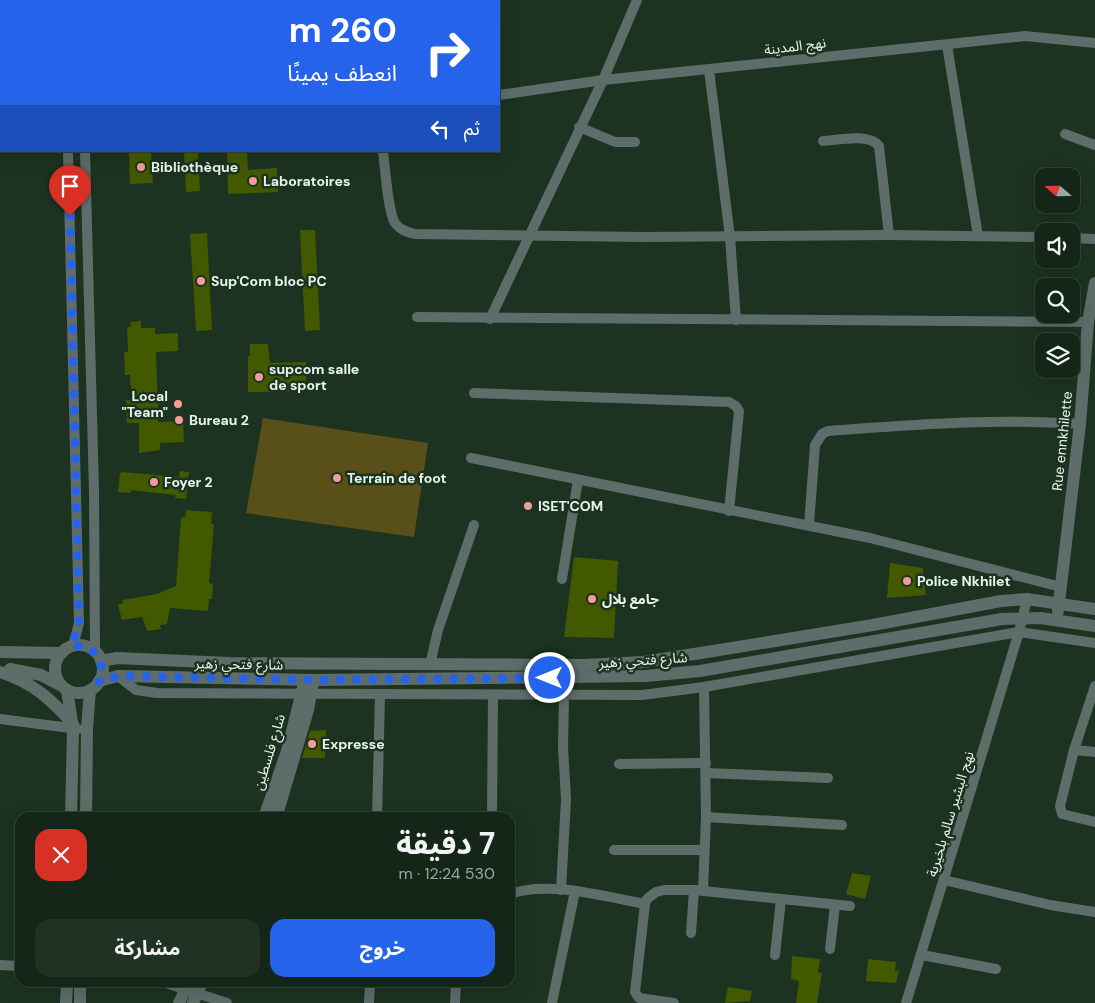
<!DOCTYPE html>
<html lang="ar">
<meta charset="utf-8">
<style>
:root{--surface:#142618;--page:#213225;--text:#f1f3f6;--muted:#9da5a2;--line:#334337;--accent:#2563eb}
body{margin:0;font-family:"DM Sans","Noto Sans Arabic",sans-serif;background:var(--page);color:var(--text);direction:rtl;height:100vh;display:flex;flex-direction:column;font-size:19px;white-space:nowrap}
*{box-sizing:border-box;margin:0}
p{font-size:16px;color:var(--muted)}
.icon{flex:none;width:28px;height:28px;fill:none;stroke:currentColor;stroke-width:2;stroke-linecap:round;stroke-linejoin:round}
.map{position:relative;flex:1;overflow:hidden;direction:ltr}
.panel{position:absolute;left:15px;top:812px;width:500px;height:175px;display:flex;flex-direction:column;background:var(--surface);border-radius:15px;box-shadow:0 5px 20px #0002,0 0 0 1px var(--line);direction:rtl}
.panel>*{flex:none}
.hud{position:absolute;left:0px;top:0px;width:500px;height:152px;box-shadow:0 5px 20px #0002,0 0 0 1px var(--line);direction:rtl;background:#2563eb;color:#fff;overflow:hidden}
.needle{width:32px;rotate:290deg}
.buttons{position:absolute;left:1035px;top:168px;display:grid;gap:10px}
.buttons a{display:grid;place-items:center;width:45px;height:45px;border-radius:10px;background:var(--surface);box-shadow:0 5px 20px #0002,0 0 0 1px var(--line);font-size:25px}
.pin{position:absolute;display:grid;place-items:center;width:42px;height:42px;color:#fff;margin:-51px -21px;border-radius:50% 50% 50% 0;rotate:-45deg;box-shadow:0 0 5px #0007}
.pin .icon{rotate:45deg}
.me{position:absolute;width:55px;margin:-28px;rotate:270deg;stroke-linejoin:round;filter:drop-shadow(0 0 4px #0008)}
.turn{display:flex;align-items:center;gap:18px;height:105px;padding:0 20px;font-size:22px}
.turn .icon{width:65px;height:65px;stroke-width:2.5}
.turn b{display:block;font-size:35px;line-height:42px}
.then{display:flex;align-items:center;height:48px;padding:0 20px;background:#0003;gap:10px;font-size:19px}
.round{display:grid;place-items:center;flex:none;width:52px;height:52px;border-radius:15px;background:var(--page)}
.head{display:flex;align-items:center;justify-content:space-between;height:85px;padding:0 20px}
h1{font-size:30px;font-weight:700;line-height:38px}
.cta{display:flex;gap:10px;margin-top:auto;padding:10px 20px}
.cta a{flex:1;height:58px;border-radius:15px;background:var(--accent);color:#fff;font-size:20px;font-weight:700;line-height:58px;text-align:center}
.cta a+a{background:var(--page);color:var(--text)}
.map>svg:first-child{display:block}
</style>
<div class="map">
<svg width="1095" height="1003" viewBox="0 0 1095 1003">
<rect width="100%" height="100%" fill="#1b3320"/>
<path fill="#594f19" d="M263 418 428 443 414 537 246 513Z"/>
<g fill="#435900">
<path d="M129 151H151L153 183 130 184Z"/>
<path d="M184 151H198L200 191 186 192Z"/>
<path d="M227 151H247L248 170 277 168 278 192 228 194Z"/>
<path d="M300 230H315L320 330 305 331Z"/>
<path d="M207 233 212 330 196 331 190 234Z"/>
<path d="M141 321V328H155V334L178 333V351L156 352 158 407V422L183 421 184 442 160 443V450L139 453V423H127L126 400H132L130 375H125L124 352H128L127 327H131L130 322Z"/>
<path d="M250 344H268L270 363 306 362V384H300V391L248 392V356H250Z"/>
<path d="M180 471 189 472 186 499 175 498 176 495 131 490V493L118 492 120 473 123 472 179 477Z"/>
<path d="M186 510 212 512 211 524H214L209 583 213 584 212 599H209L208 611 170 608 167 624 160 625 161 629 147 631 142 617 122 620 118 605 123 603V600L157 594 176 586 181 517 185 518Z"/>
<path d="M574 557 618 561 614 638 564 637Z"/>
<path d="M890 563 923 568 926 595 887 598Z"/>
<path d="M326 730 325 758H302L310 731Z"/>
<path d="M852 873 871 876 865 899 846 894Z"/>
<path d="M792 956 820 959 818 973 822 972 817 1003H796L799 981 791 979Z"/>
<path d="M868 959 896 962 895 971 899 970 896 983 866 981Z"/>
<path d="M728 987 752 991 750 1001 725 1003Z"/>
</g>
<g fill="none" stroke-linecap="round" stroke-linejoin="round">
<g stroke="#5e6d69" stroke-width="10">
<path d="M53 0 80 1"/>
<path d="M377 0V1"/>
<path d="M947 45 978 236"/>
<path d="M709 70 730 237 736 320"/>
<path d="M499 95 603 80 1025 36 1095 43"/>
<path d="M579 127 615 142H635"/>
<path d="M1065 134 1095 145"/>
<path d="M823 141C839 140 868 133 879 146L889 235"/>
<path d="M68 151 79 623 73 646"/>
<path d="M85 151 94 491 95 652"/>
<path d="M383 151C385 166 388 213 395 223 400 230 407 232 415 234L644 237 889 235 1044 237"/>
<path d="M1071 238 1095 239"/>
<path d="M417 317 1088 322"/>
<path d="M490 319 603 80 637 0"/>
<path d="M474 393 729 402 736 406 739 411 729 511"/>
<path d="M471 458 870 538 1061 587"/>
<path d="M809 525 815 445 822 434 828 431C913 425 996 418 1080 424"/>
<path d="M562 579 578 480"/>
<path d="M430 665 438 630 474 525"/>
<path d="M118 676 136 690 157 693 642 695 704 687 1019 632 1095 643"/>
<path d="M1095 686 1074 750 1060 806 1062 814 1095 822"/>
<path d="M0 719 78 729"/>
<path d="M1074 750 1095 752"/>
<path d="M619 764 706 763"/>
<path d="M706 773 828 778"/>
<path d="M706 817 842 825"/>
<path d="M377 818 380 695"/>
<path d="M492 818 493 696"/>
<path d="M614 850H704"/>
<path d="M944 880 1050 905 1095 912"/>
<path d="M561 890 566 799 563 747 564 696"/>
<path d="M703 890 706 817 704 687"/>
<path d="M510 894C548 880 606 897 645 904"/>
<path d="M691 933 694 890"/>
<path d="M830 949 835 905"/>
<path d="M775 955 781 899"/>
<path d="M922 955 996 969"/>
<path d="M0 965 20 966"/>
<path d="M163 982 227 1003"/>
<path d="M369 1003 370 982"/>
<path d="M455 1003 456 982"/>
<path d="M552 1003 575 891"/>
<path d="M674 1003 639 998 635 992 645 904 647 899 656 892 664 890H694L850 906"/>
<path d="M906 1003 1019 632 1027 599"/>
</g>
<g stroke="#5e6d69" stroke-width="12">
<path d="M1058 611 1080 424 1088 322 1095 283"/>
<circle cx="79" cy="669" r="24"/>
<path d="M0 652 62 653"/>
<path d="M101 661 117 658 229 663 585 665 643 662 707 652 873 625 1001 601 1027 599 1095 609"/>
<path d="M10 669 41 675 60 685"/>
<path d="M0 672C33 683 50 698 73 724"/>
<path d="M99 681 118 676 313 680 646 676 700 671 1002 619 1040 618 1095 626"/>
<path d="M67 690 73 729 71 818"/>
<path d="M86 818 87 729 90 690"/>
<path d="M264 818 287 751 305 680"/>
<path d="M276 818 308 710 313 683"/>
<path d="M66 1003 67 982"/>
<path d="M80 1003V982"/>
<path d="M179 1003 189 982"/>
<path d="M193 1003 202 982"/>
</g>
</g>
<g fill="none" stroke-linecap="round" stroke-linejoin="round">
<path stroke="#2563eb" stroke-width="9" stroke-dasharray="0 16.2" d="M70 216 79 623 72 646C94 644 107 661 99 682L118 676 314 680 550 678"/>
</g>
<g fill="#f59b9a" stroke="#1b3320" stroke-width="2">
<circle cx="141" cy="167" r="5"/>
<circle cx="253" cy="181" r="5"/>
<circle cx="201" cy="281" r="5"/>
<circle cx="259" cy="377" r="5"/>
<circle cx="178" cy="404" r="5"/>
<circle cx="179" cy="420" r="5"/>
<circle cx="337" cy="478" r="5"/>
<circle cx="154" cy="482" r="5"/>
<circle cx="528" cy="506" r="5"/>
<circle cx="907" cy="581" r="5"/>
<circle cx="592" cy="599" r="5"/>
<circle cx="312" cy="744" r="5"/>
</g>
<g text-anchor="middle" stroke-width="5" stroke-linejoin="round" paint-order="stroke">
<g font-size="14" fill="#e8f6ea" stroke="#1b3320">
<text transform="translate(795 46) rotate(-7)" y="5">نهج المدينة</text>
<text transform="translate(1062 441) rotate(-84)" y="5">Rue ennkhilette</text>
<text transform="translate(643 660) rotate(-4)" y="5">شارع فتحي زهير</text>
<text transform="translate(239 664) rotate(1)" y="5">شارع فتحي زهير</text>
<text transform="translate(269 752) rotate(-73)" y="5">شارع فلسطين</text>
<text transform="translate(950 814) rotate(-73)" y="5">نهج البشير سالم بلخيرية</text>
</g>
<g font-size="14" font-weight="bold" fill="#e8f6ea" stroke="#1b3320" text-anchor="start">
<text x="151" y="172">Bibliothèque</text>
<text x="263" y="186">Laboratoires</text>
<text x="211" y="286">Sup'Com bloc PC</text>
<text x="269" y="374">supcom salle<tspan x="269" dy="16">de sport</tspan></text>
<text x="168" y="401" text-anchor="end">Local<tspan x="168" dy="16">"Team"</tspan></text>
<text x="189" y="425">Bureau 2</text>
<text x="347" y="483">Terrain de foot</text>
<text x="164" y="487">Foyer 2</text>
<text x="538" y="511">ISET'COM</text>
<text x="917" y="586">Police Nkhilet</text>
<text x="602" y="604">جامع بلال</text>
<text x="322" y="749">Expresse</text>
</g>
</g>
</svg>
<div class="buttons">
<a><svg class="needle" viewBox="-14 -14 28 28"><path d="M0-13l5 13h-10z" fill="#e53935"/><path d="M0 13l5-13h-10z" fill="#9da5a2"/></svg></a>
<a><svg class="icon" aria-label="sound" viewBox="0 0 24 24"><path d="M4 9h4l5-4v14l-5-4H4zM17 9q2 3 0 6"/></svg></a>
<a><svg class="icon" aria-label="search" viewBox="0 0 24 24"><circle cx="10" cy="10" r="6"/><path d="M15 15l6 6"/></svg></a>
<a><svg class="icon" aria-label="layers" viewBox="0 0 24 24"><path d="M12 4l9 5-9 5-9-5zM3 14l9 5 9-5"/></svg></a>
</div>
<div class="pin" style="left:70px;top:216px;background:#d93025"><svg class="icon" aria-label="arrive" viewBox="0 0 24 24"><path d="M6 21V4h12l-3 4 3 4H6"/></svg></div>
<svg class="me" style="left:550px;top:678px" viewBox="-20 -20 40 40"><circle r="17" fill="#2563eb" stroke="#fff" stroke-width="3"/><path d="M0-11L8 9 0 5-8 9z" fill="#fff"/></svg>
<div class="hud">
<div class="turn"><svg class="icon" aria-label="right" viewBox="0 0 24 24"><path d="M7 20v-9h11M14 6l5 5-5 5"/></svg><div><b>260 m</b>انعطف يمينًا</div></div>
<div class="then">ثم<svg class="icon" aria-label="left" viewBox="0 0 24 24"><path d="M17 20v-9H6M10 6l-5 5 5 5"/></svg></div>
</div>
<section class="panel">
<div class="head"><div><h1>7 دقيقة</h1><p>530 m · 12:24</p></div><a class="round" style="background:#d93025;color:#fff"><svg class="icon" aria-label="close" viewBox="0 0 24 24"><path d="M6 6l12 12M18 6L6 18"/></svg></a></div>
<div class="cta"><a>خروج</a><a>مشاركة</a></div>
</section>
</div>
